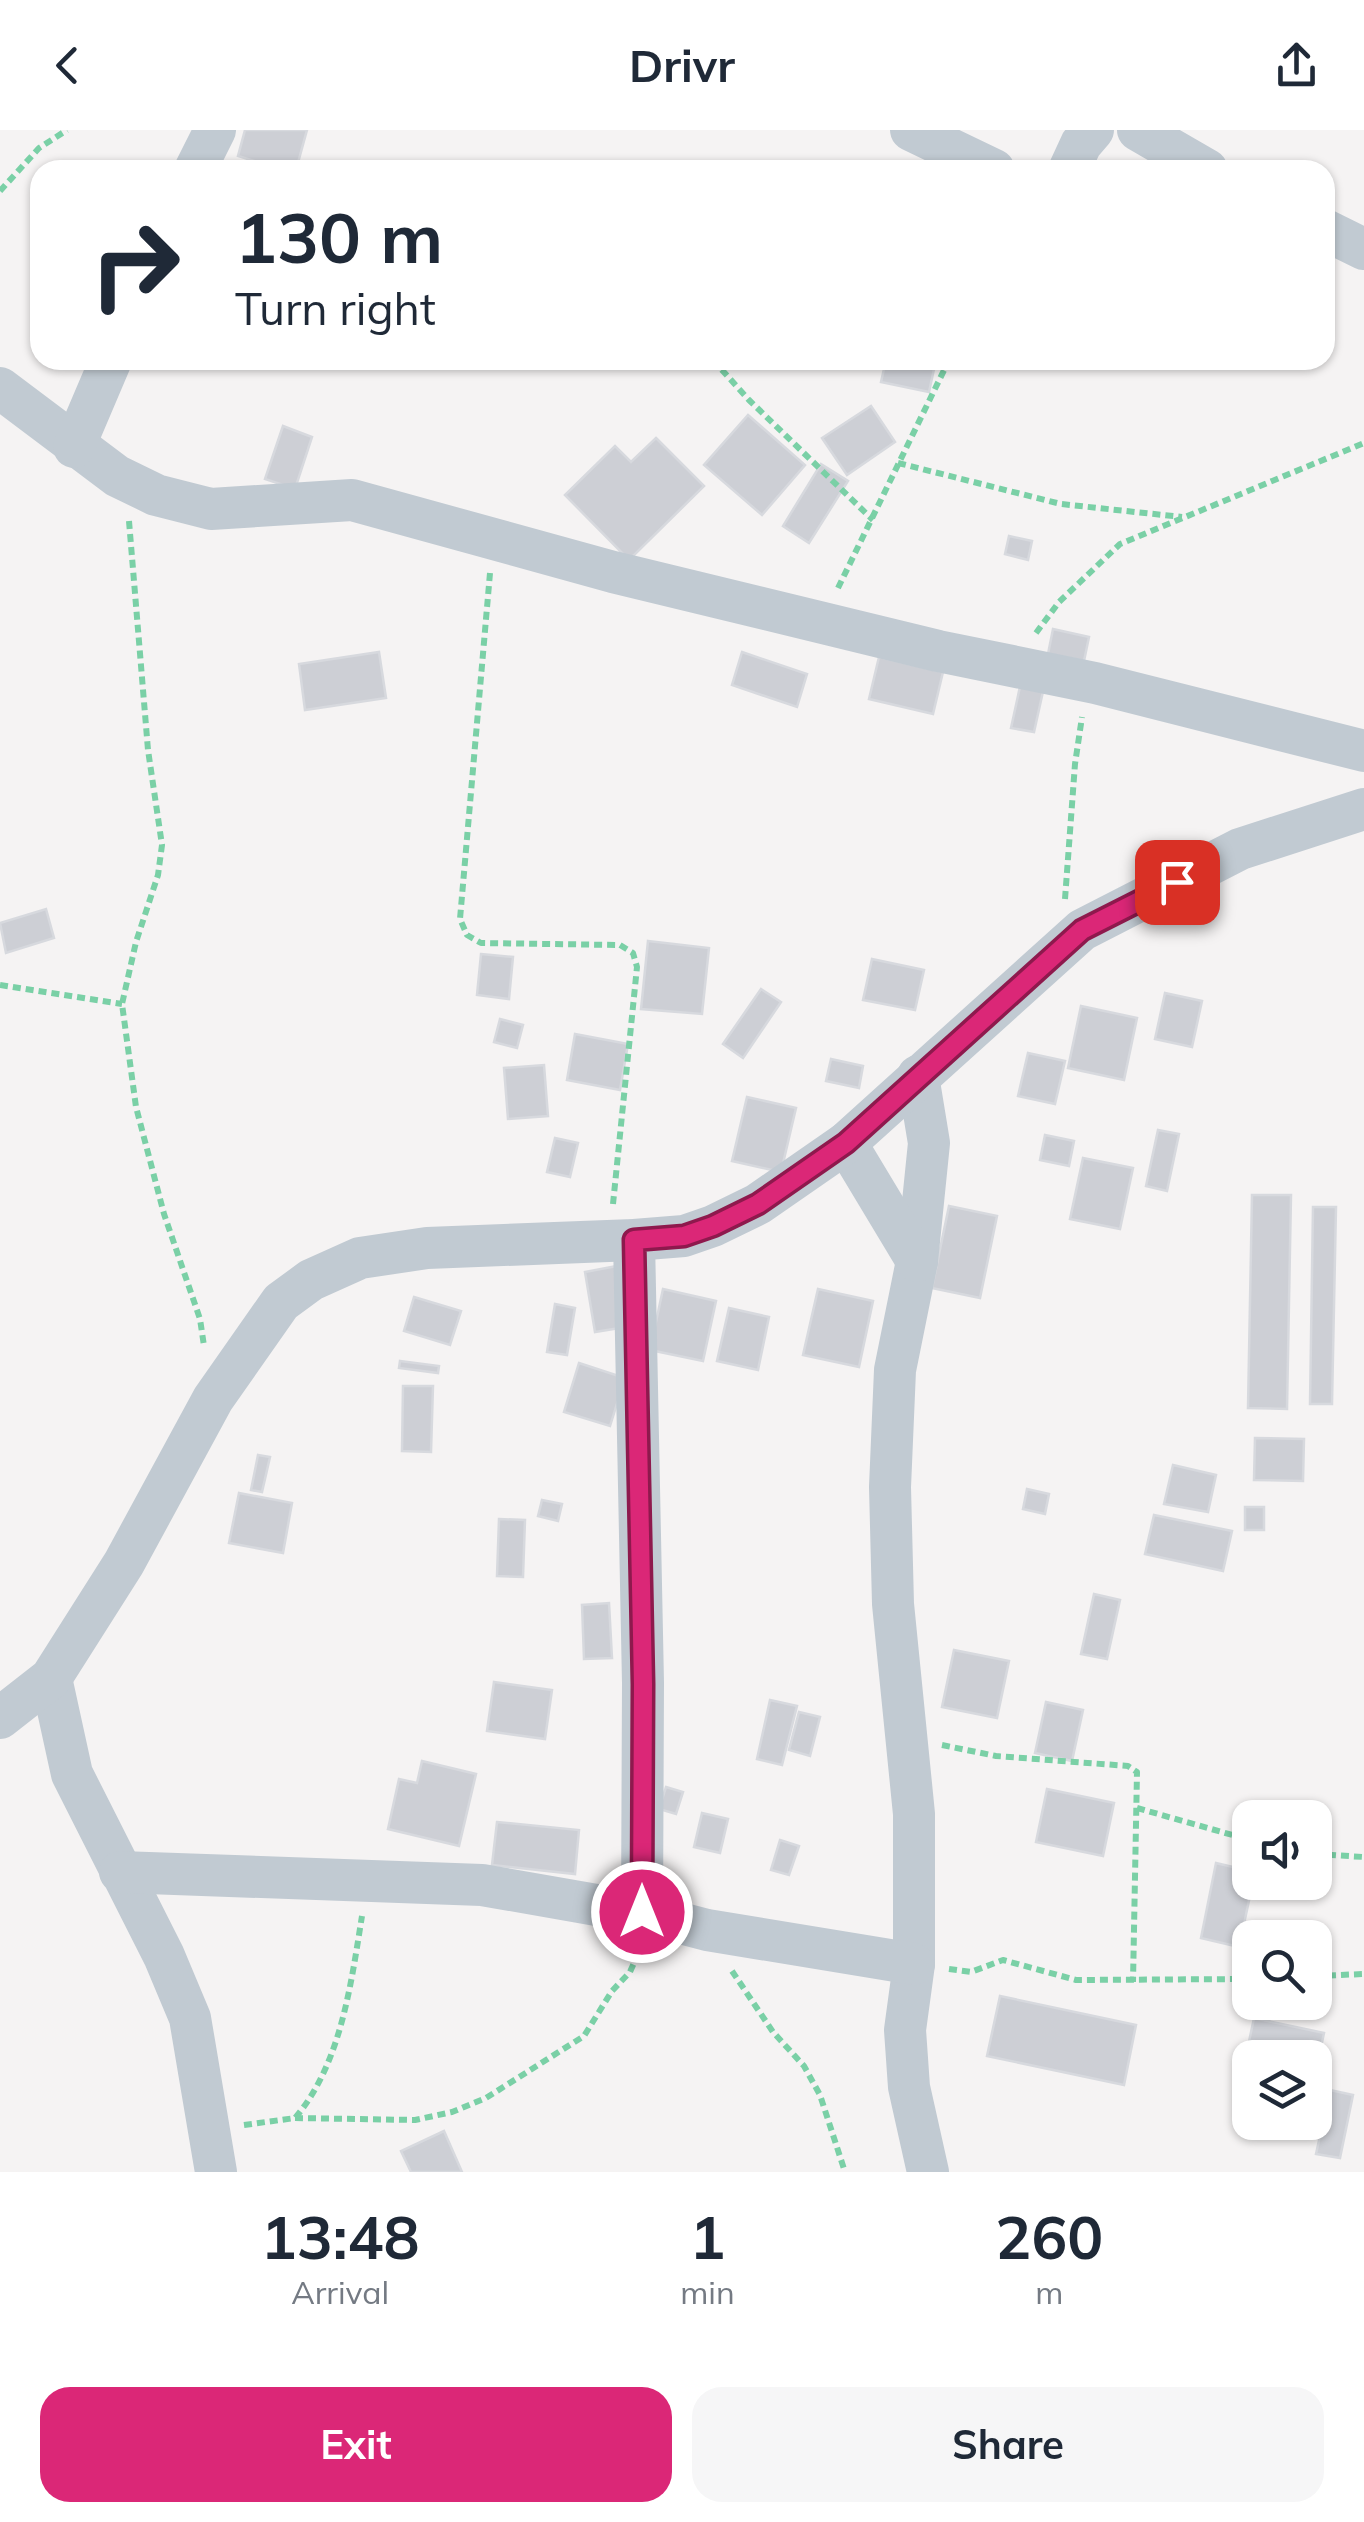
<!DOCTYPE html>
<style>
:root{--surface:#fff;--page:#f6f6f7;--text:#1f2937;--muted:#747a83;--accent:#db2777}
body{margin:0;font-family:Mulish,sans-serif;background:var(--page);color:var(--text);height:100vh;display:flex;flex-direction:column;font-size:38px;white-space:nowrap}
*{box-sizing:border-box;margin:0}
p{font-size:32px;color:var(--muted)}
.icon{flex:none;width:55px;height:55px;fill:none;stroke:currentColor;stroke-width:2;stroke-linecap:round;stroke-linejoin:round}
.map{position:relative;height:2042px;overflow:hidden}
.panel{display:flex;flex-direction:column;background:var(--surface);flex:1}
.panel>*{flex:none}
.banner{position:absolute;left:30px;top:30px;width:1305px;height:210px;border-radius:30px;box-shadow:0 2px 8px #0004;background:#fff;color:var(--text);overflow:hidden}
.tools{position:absolute;left:1232px;top:1670px;display:grid;gap:20px}
.tools a{display:grid;place-items:center;width:100px;height:100px;border-radius:20px;background:var(--surface);box-shadow:0 2px 8px #0004;font-size:50px}
.pin{position:absolute;display:grid;place-items:center;width:85px;height:85px;color:#fff;margin:-42px;border-radius:20px;box-shadow:0 5px 15px #0006}
.me{position:absolute;width:110px;margin:-55px;rotate:0deg;stroke-linejoin:round;filter:drop-shadow(0 0 8px #0008)}
.turn{display:flex;align-items:center;gap:35px;height:210px;padding:0 40px;font-size:45px}
.turn .icon{width:130px;height:130px;stroke-width:2.5}
.turn b{display:block;font-size:70px;line-height:85px}
.eta{display:flex;justify-content:space-evenly;align-items:center;height:170px;text-align:center}
.eta b{font-size:60px;font-weight:700;line-height:70px}
.button{display:flex;gap:20px;margin-top:auto;padding:20px 40px}
.button a{flex:1;height:115px;border-radius:30px;background:var(--accent);color:#fff;font-size:40px;font-weight:700;line-height:115px;text-align:center}
.button a+a{background:var(--page);color:var(--text)}
header{display:flex;justify-content:space-between;align-items:center;height:130px;padding:0 40px;background:var(--surface);font-size:45px;font-weight:700}
.map>svg:first-child{display:block}
</style>
<header><svg class="icon" aria-label="back" viewBox="0 0 24 24"><path d="M15 5l-7 7 7 7"/></svg>Drivr<svg class="icon" aria-label="share" viewBox="0 0 24 24"><path d="M12 15V3M7 8l5-5 5 5M5 13v7h14v-7"/></svg></header>
<div class="map">
<svg width="1364" height="2042" viewBox="0 0 1364 2042">
<rect width="100%" height="100%" fill="#f5f3f3"/>
<g fill="#cdcfd5" stroke="#d7d9de" stroke-width="2.5">
<path d="M245 0H307L296 40H283L238 26Z"/>
<path d="M886 230H936L929 262 881 252Z"/>
<path d="M871 276 895 312 847 345 822 308Z"/>
<path d="M748 285 805 335 762 385 704 335Z"/>
<path d="M283 296 312 307 295 359 265 349Z"/>
<path d="M656 308 704 356 629 430 565 365 615 316 631 332Z"/>
<path d="M821 334 848 351 809 413 783 396Z"/>
<path d="M1009 406 1032 411 1028 430 1005 424Z"/>
<path d="M1053 499 1089 507 1084 531 1048 524Z"/>
<path d="M379 522 386 568 305 580 299 534Z"/>
<path d="M742 522 807 544 797 577 732 555Z"/>
<path d="M879 527 943 542 933 584 869 569Z"/>
<path d="M1021 552 1044 557 1034 602 1011 598Z"/>
<path d="M46 779 54 808 6 823 0 793Z"/>
<path d="M648 811 709 818 702 884 641 879Z"/>
<path d="M481 824 513 827 509 869 477 865Z"/>
<path d="M872 829 924 840 915 880 863 870Z"/>
<path d="M761 859 781 872 743 928 723 914Z"/>
<path d="M1165 863 1202 871 1192 917 1155 909Z"/>
<path d="M1081 876 1137 888 1124 950 1068 938Z"/>
<path d="M500 889 523 895 517 918 494 912Z"/>
<path d="M575 904 628 914 620 960 567 950Z"/>
<path d="M1028 923 1065 931 1055 974 1018 966Z"/>
<path d="M831 929 863 936 859 958 826 951Z"/>
<path d="M544 935 548 986 508 989 504 938Z"/>
<path d="M747 967 796 978 781 1042 732 1031Z"/>
<path d="M1158 1000 1179 1004 1167 1061 1146 1056Z"/>
<path d="M1045 1005 1074 1011 1069 1036 1040 1030Z"/>
<path d="M555 1008 578 1013 570 1047 547 1042Z"/>
<path d="M1083 1028 1133 1038 1120 1099 1070 1089Z"/>
<path d="M1252 1065H1291L1287 1279 1248 1278Z"/>
<path d="M949 1076 997 1086 980 1168 932 1158Z"/>
<path d="M1313 1077H1336L1332 1274H1310Z"/>
<path d="M622 1135 632 1196 595 1202 585 1142Z"/>
<path d="M663 1159 716 1171 703 1231 650 1220Z"/>
<path d="M818 1159 873 1171 859 1237 803 1225Z"/>
<path d="M414 1167 461 1181 450 1215 404 1201Z"/>
<path d="M555 1174 575 1178 567 1225 547 1222Z"/>
<path d="M729 1178 769 1187 758 1240 717 1231Z"/>
<path d="M400 1231 439 1236 438 1243 399 1238Z"/>
<path d="M579 1233 625 1248 610 1296 564 1282Z"/>
<path d="M403 1256H433L431 1322 402 1321Z"/>
<path d="M1255 1308 1304 1309 1303 1351 1254 1350Z"/>
<path d="M258 1325 270 1327 262 1362 251 1360Z"/>
<path d="M1173 1335 1216 1345 1208 1382 1164 1374Z"/>
<path d="M1027 1359 1049 1364 1045 1384 1023 1379Z"/>
<path d="M239 1363 292 1373 283 1423 229 1413Z"/>
<path d="M542 1370 562 1374 558 1391 538 1386Z"/>
<rect x="1245" y="1377" width="19" height="23"/>
<path d="M1154 1385 1232 1401 1223 1441 1145 1424Z"/>
<path d="M499 1389 525 1390 523 1447 497 1446Z"/>
<path d="M1094 1464 1120 1470 1107 1529 1081 1524Z"/>
<path d="M609 1473 612 1528 584 1529 582 1475Z"/>
<path d="M954 1520 1009 1531 997 1588 942 1577Z"/>
<path d="M494 1552 552 1560 545 1609 487 1601Z"/>
<path d="M770 1570 797 1576 782 1635 757 1629Z"/>
<path d="M1046 1572 1083 1580 1072 1631 1035 1623Z"/>
<path d="M799 1582 820 1587 810 1626 789 1620Z"/>
<path d="M422 1631 476 1644 459 1716 388 1699 399 1649 417 1653Z"/>
<path d="M666 1657 683 1662 676 1684 659 1679Z"/>
<path d="M1047 1659 1114 1673 1103 1726 1036 1712Z"/>
<path d="M702 1683 728 1689 720 1723 694 1717Z"/>
<path d="M497 1692 579 1700 575 1744 492 1735Z"/>
<path d="M780 1710 799 1716 789 1745 771 1740Z"/>
<path d="M1216 1733 1250 1741V1752H1253L1239 1817 1201 1808Z"/>
<path d="M1000 1866 1136 1895 1124 1955 987 1926Z"/>
<path d="M1254 1888 1324 1903 1315 1946V1928H1250V1936L1244 1935Z"/>
<path d="M1330 1960 1353 1965 1340 2028 1316 2024Z"/>
<path d="M444 2001 462 2042H411L401 2021Z"/>
</g>
<g fill="none" stroke-linecap="round" stroke-linejoin="round">
<g stroke="#7ad0a6" stroke-width="6" stroke-dasharray="8 5" stroke-linecap="butt">
<path d="M0 61 39 18 67 0"/>
<path d="M713 230 749 270 873 390"/>
<path d="M898 333 1061 374 1182 387"/>
<path d="M129 391 148 620 162 715 158 745 136 812 122 874 136 977 164 1084 200 1189 204 1216"/>
<path d="M490 443 460 789 467 805 481 813 620 815 633 823 637 837 613 1074"/>
<path d="M838 458 949 230"/>
<path d="M1036 503 1059 472 1120 414 1364 313"/>
<path d="M1065 769 1075 634 1082 587"/>
<path d="M0 855 122 874"/>
<path d="M942 1615 996 1626 1128 1636 1137 1642 1133 1852"/>
<path d="M1137 1678 1250 1710"/>
<path d="M1315 1724 1364 1727"/>
<path d="M949 1839 971 1842 1003 1830 1076 1850 1250 1849"/>
<path d="M732 1841 773 1902 804 1936 820 1965 845 2042"/>
<path d="M1315 1846 1364 1844"/>
<path d="M295 1988 415 1990 452 1982 486 1968 584 1906 612 1861 630 1842 640 1819"/>
<path d="M244 1995 295 1988C341 1934 351 1854 362 1786"/>
</g>
<g stroke="#c1cad2" stroke-width="42">
<path d="M911 0 994 40"/>
<path d="M1138 0 1207 40"/>
<path d="M195 40 215 0"/>
<path d="M1069 40 1081 14 1093 0"/>
<path d="M1325 100 1364 119"/>
<path d="M0 258 117 346 156 365 211 379 352 370 613 442 938 521 1095 553 1364 621"/>
<path d="M74 317 111 230"/>
<path d="M918 946 929 1013 917 1131 895 1240 890 1357 893 1474 914 1684V1834L905 1900 909 1957 928 2042"/>
<path d="M846 1013 917 1131"/>
<path d="M634 1110 643 1553 642 1783"/>
<path d="M51 1548 72 1644 164 1826 190 1888 216 2042"/>
<path d="M0 1588 51 1548 124 1433 213 1269 281 1172 311 1150 360 1128 427 1118 634 1110 684 1106 713 1096 758 1074 846 1013 1082 800 1240 719 1364 679"/>
<path d="M120 1742 482 1755 642 1783 707 1800 914 1834"/>
</g>
</g>
<g fill="none" stroke-linecap="round" stroke-linejoin="round">
<defs>
<path id="route" d="M642 1782 643 1554 634 1110 684 1106 713 1096 758 1074 846 1013 1082 800 1177 752"/>
</defs>
<use href="#route" stroke="#8e194d" stroke-width="25"/>
<use href="#route" stroke="#db2777" stroke-width="18"/>
</g>
</svg>
<div class="tools">
<a><svg class="icon" aria-label="sound" viewBox="0 0 24 24"><path d="M4 9h4l5-4v14l-5-4H4zM17 9q2 3 0 6"/></svg></a>
<a><svg class="icon" aria-label="search" viewBox="0 0 24 24"><circle cx="10" cy="10" r="6"/><path d="M15 15l6 6"/></svg></a>
<a><svg class="icon" aria-label="layers" viewBox="0 0 24 24"><path d="M12 4l9 5-9 5-9-5zM3 14l9 5 9-5"/></svg></a>
</div>
<div class="pin" style="left:1177px;top:752px;background:#d93025"><svg class="icon" aria-label="arrive" viewBox="0 0 24 24"><path d="M6 21V4h12l-3 4 3 4H6"/></svg></div>
<svg class="me" style="left:642px;top:1782px" viewBox="-20 -20 40 40"><circle r="17" fill="#db2777" stroke="#fff" stroke-width="3"/><path d="M0-11L8 9 0 5-8 9z" fill="#fff"/></svg>
<div class="banner">
<div class="turn"><svg class="icon" aria-label="right" viewBox="0 0 24 24"><path d="M7 20v-9h11M14 6l5 5-5 5"/></svg><div><b>130 m</b>Turn right</div></div>
</div>
</div>
<section class="panel">
<div class="eta">
<div><b>13:48</b><p>Arrival</p></div>
<div><b>1</b><p>min</p></div>
<div><b>260</b><p>m</p></div>
</div>
<div class="button"><a>Exit</a><a>Share</a></div>
</section>
